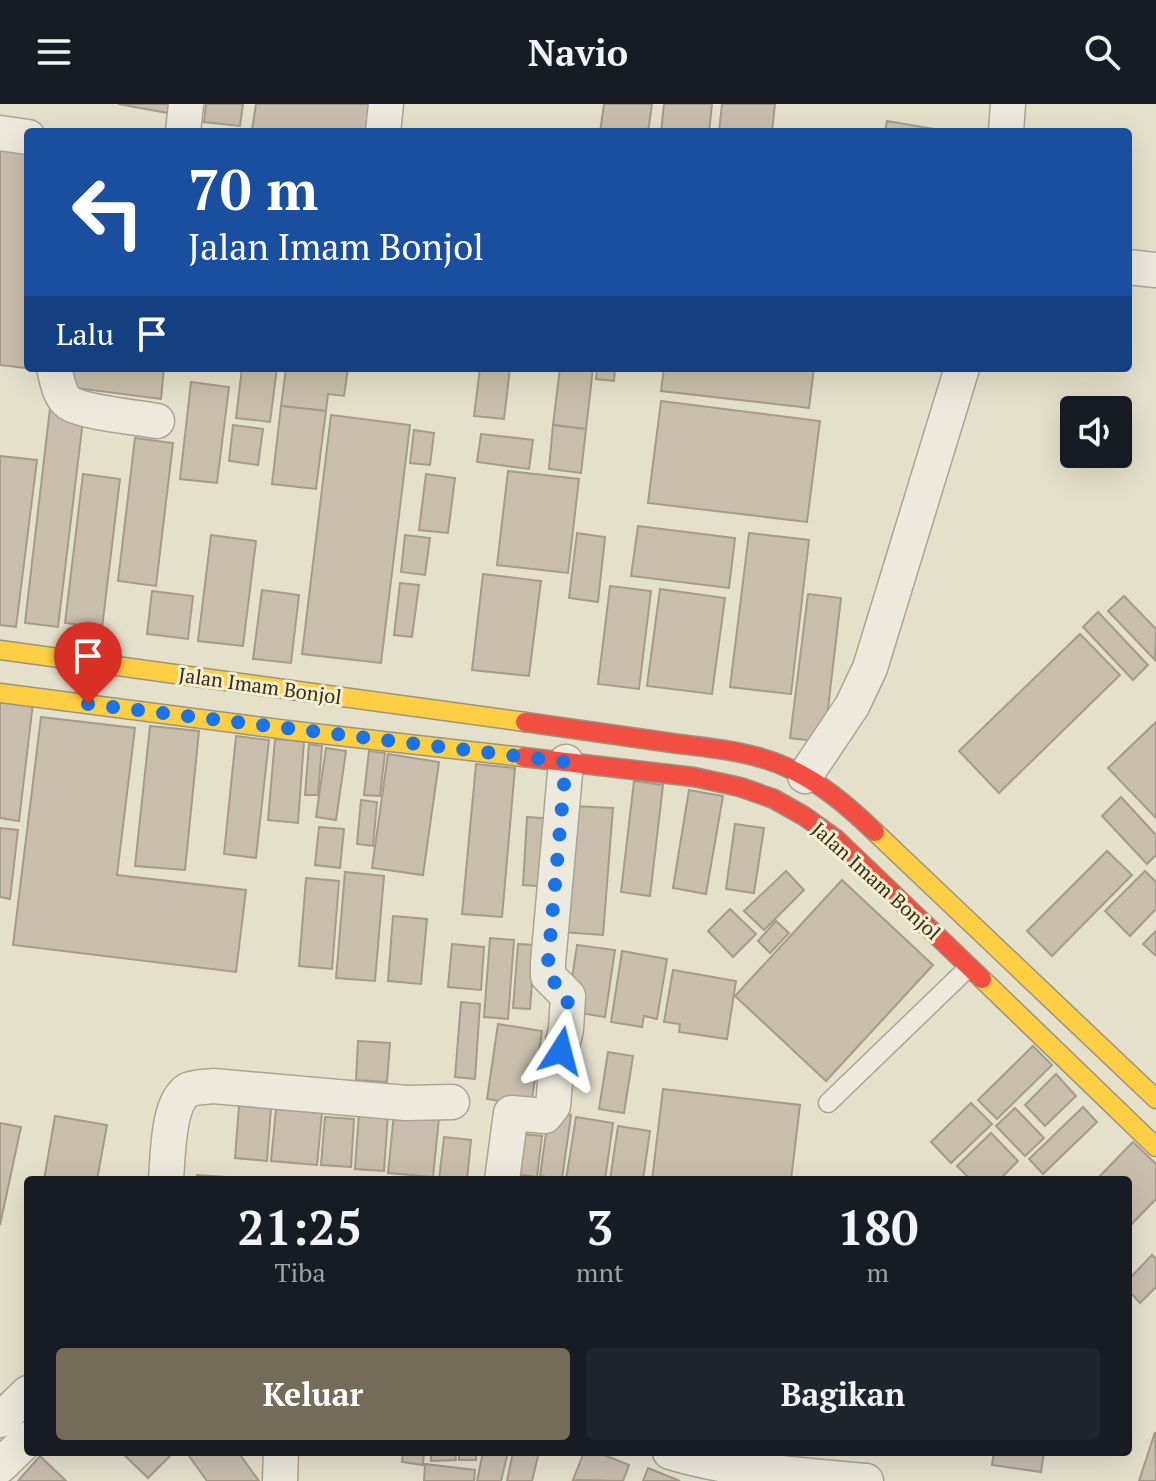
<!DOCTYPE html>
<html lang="id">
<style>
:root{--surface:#171b24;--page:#20242c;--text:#f1f3f6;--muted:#9ea1a6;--accent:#756b59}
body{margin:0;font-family:"PT Serif",serif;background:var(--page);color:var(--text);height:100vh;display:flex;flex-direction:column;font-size:30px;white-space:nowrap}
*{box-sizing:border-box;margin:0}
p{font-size:26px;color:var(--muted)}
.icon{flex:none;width:44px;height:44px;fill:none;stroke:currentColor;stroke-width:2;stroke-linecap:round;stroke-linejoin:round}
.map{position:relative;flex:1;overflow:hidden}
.panel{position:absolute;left:24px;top:1072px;width:1108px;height:280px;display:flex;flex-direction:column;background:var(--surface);border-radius:8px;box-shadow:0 8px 32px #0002}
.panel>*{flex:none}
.hud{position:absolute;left:24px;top:24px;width:1108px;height:244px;border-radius:8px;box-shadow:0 8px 32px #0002;background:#1a4fa0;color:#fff;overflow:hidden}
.fabs{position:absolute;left:1060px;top:292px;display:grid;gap:16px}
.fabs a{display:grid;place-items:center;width:72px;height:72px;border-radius:8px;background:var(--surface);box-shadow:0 8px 32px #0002;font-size:40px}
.pin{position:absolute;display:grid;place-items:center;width:68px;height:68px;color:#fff;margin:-82px -34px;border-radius:50% 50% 50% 0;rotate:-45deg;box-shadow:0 0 8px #0007}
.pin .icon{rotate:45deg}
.me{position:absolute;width:88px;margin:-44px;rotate:9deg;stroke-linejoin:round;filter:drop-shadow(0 0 6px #0008)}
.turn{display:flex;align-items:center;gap:28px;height:168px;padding:0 32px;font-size:36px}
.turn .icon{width:104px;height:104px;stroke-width:2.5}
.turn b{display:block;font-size:56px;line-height:68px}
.then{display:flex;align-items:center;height:76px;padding:0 32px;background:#0003;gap:16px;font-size:30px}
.eta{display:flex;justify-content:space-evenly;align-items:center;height:136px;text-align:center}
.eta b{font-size:48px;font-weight:800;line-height:56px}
.action{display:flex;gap:16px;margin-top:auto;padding:16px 32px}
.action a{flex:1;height:92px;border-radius:8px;background:var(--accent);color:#fff;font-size:32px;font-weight:800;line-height:92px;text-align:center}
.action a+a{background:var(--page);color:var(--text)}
header{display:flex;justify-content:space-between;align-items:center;height:104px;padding:0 32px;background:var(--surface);font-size:36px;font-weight:800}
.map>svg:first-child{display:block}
</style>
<header><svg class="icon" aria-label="menu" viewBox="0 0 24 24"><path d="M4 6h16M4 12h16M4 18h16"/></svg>Navio<svg class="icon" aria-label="search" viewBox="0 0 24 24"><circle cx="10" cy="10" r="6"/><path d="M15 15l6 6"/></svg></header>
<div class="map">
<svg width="1156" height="1377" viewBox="0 0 1156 1377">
<rect width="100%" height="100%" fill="#e5e0ca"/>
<g fill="#c9beab" stroke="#a59b8a" stroke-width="2">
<path d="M118 0H170L168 9Z"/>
<path d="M206 0H243L240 22 204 18Z"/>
<path d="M256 0H371L368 28H265L252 26Z"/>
<path d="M604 0H652L648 28H600Z"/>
<path d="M664 0H712L709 28H661Z"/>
<path d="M722 0H775L772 28H719Z"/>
<path d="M887 17 935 25V28H885Z"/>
<path d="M0 44 28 47V264H42V266L0 261Z"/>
<path d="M70 264H164L161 295 68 283Z"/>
<path d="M242 264H277L270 318 236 314Z"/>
<path d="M286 264H348L344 292 328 290 326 307 281 302Z"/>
<path d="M480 264H510L504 315 474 312Z"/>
<path d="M560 264H593L586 325 553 321Z"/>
<path d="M597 264H615L614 277 596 275Z"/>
<path d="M664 264H814L809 304 661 287Z"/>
<path d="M191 278 229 283 217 379 180 375Z"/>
<path d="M661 297 820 317 807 418 648 399Z"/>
<path d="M281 302 326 307 316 385 272 380Z"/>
<path d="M50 304 84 308 58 523 25 519Z"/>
<path d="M331 311 410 321 381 559 302 550Z"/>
<path d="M233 321 263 325 258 361 229 357Z"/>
<path d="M553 321 586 325 581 369 549 365Z"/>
<path d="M414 326 434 329 430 361 410 359Z"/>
<path d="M481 330 533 336 529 365 477 358Z"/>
<path d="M135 334 173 339 156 482 118 477Z"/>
<path d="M0 352 37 356 16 523 0 521Z"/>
<path d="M508 367 579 375 568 469 497 461Z"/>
<path d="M83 370 120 375 102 524 65 519Z"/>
<path d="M426 370 455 374 448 429 419 426Z"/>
<path d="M638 422 735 434 729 484 631 472Z"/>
<path d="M577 429 605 433 598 498 569 494Z"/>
<path d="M749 429 809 436 791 590 730 583Z"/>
<path d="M211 431 256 437 243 542 198 537Z"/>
<path d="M405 431 430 434 425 471 401 468Z"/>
<path d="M483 470 541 477 529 572 472 566Z"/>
<path d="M400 479 419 481 412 533 394 531Z"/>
<path d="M610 482 651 487 639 585 598 580Z"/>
<path d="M660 485 725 494 712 590 647 582Z"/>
<path d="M262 486 299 491 291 559 253 555Z"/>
<path d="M152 487 193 492 188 535 147 530Z"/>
<path d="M808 490 841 494 824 638 790 634Z"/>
<path d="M1124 492 1156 525 1155 556 1108 507Z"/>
<path d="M1098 508 1148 561 1133 576 1083 523Z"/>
<path d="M1080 530 1120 571 999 689 959 647Z"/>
<path d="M0 595 33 599 19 717 0 714Z"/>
<path d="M41 613 135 624 117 771 246 786 236 868 13 841Z"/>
<path d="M1156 618V714L1108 664Z"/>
<path d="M150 622 199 627 185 766 135 762Z"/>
<path d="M236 632 269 636 256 754 224 750Z"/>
<path d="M275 635 304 637 298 719 268 716Z"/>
<path d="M309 640 322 642 318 691H305Z"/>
<path d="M326 644 346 647 336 716 316 713Z"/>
<path d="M369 647 385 649 380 692 364 691Z"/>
<path d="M388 650 439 658 423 771 372 764Z"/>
<path d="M476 660 515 664 502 813 462 810Z"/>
<path d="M634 677 663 681 650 792 621 788Z"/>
<path d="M689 686 723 692 706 790 673 784Z"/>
<path d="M1121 693 1156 731V751L1147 760 1102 712Z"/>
<path d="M361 696 377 698 373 742 357 740Z"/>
<path d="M573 702 613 704 603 831 563 828Z"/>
<path d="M527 713 555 715 551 783 523 781Z"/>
<path d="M735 720 764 724 754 789 726 785Z"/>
<path d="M319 723 344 725 340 764 315 761Z"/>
<path d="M0 724 18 726 10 795 0 793Z"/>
<path d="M1107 747 1132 771 1052 852 1027 827Z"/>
<path d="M786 767 804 786 764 826 744 807Z"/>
<path d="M1145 767 1156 778V805L1130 832 1105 807Z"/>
<path d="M345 768 384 772 375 877 336 874Z"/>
<path d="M306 774 339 777 332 865 299 862Z"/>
<path d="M842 776 933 861 826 977 735 892Z"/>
<path d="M730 805 756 830 733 853 708 827Z"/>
<path d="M393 812 427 815 421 880 388 877Z"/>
<path d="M776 817 789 829 770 849 758 837Z"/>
<path d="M1156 827V852L1143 840Z"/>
<path d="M490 834 514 836 508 915 484 913Z"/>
<path d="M452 840 484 843 481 886 448 883Z"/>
<path d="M518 840 535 841 530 905 513 904Z"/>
<path d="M577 841 615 846 605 913 567 907Z"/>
<path d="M622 847 667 855 657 915 644 912 642 923 611 918Z"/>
<path d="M673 866 736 877 727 935 679 928 680 920 664 918Z"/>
<path d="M461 898 480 900 475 975 455 973Z"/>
<path d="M498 920 542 927 531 1002 487 995Z"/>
<path d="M358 937 390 939 387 978 356 976Z"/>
<path d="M1033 942 1052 961 997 1015 978 996Z"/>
<path d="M608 948 633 952 624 1009 599 1005Z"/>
<path d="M1056 970 1076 992 1045 1022 1025 1001Z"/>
<path d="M663 985 800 1001 791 1076H652Z"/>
<path d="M971 999 992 1020 951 1059 931 1038Z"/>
<path d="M239 1002 271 1004 267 1057 235 1054Z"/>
<path d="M1083 1003 1097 1018 1043 1070 1029 1055Z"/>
<path d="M1015 1004 1044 1034 1025 1052 996 1022Z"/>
<path d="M276 1005 322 1009 317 1061 271 1057Z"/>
<path d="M359 1008 388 1009 384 1067 355 1065Z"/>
<path d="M549 1008 571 1011 562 1075 540 1072Z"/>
<path d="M394 1010 439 1014 433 1073 388 1069Z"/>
<path d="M55 1012 107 1021 97 1076H44Z"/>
<path d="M325 1013 354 1015 351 1063 321 1061Z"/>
<path d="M576 1013 613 1019 605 1076H566Z"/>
<path d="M0 1019 21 1023 0 1121Z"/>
<path d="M618 1022 650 1027 643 1076H610Z"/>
<path d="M511 1029 542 1032 537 1073 506 1069Z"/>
<path d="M991 1029 1018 1057 999 1076H971L957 1062Z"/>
<path d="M444 1033 471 1036 467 1076H439Z"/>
<path d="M1133 1038 1156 1060V1095L1128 1124V1076H1096Z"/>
<path d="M197 1071 271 1076H197Z"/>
<path d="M1152 1151 1156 1155V1183L1140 1199 1128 1186V1176Z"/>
<path d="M1155 1328 1156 1377H1139Z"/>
<path d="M121 1348H174L148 1374Z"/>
<path d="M189 1348H238L259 1377H207L187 1349Z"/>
<path d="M403 1348H424L423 1361 402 1358Z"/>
<path d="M431 1348H455L456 1356 431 1357Z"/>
<rect x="459" y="1348" width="17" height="8"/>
<path d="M483 1348H508L501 1377H477Z"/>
<path d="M513 1348H539L532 1377H507Z"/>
<path d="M584 1348H597L629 1361 623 1377 573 1376Z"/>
<path d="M994 1348H1044L1041 1368 992 1361Z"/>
<path d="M40 1352 66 1377H18Z"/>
<path d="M425 1360 475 1366 474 1377H424Z"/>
<path d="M648 1364 680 1377H643Z"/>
</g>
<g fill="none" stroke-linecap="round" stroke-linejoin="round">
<defs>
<path id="lane" d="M828 999 969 863"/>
<g id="street">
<path d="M183 28 186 0"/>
<path d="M383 28 386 0"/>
<path d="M1006 28 1008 0"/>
<path d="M0 29 28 33"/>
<path d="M1128 163 1156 166"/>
<path d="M54 264C57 275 59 292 69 299 85 309 136 313 157 317"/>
<path d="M805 672 852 602 870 564 962 264"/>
<path d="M166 1076C168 1054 167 999 188 986 194 983 206 983 213 982L406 999 452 998"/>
<path d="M502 1076 511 1009 545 1012 553 1002 556 968 566 925 568 892 548 872V859L566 658"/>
<path d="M0 1316 28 1289"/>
<path d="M670 1348C734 1367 800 1371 866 1377"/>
<path d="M0 1362 28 1335"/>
<path d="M280 1377 281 1348"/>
</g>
<g id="slow">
<path d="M0 546 525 618"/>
<path d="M0 589 295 627 523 653"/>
<path d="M875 728 1156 995"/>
<path d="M982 875 1156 1043"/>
</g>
<g id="jam">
<path d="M525 618C574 625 623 632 672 639 710 644 751 647 786 663 820 678 848 702 875 728"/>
<path d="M523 653 694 673 740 683 774 695 804 712 836 735 982 875"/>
</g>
</defs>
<use href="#lane" stroke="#aaa494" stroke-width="21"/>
<use href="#street" stroke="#aaa494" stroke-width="37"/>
<use href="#slow" stroke="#999383" stroke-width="21"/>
<use href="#jam" stroke="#999383" stroke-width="21"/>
<use href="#lane" stroke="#ede9dc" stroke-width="18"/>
<use href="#street" stroke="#ede9dc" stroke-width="34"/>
<use href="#slow" stroke="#ffcf43" stroke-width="18"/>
<use href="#jam" stroke="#f24e42" stroke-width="18"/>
</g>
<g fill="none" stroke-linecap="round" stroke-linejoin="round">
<path stroke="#1a73e8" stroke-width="14" stroke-dasharray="0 25.2" d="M88 600 566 658 548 859V872L568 892 566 925 561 947"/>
</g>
<g text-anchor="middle" stroke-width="6" stroke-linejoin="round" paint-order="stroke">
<g font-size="20" fill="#382c1c" stroke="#f7f0cf">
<text transform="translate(260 582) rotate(8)" y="7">Jalan Imam Bonjol</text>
<text transform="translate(876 777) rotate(42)" y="7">Jalan Imam Bonjol</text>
</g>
</g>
</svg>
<div class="fabs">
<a><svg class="icon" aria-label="sound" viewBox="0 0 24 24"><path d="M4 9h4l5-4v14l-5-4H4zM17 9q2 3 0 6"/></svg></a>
</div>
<div class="pin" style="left:88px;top:600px;background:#d93025"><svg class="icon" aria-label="arrive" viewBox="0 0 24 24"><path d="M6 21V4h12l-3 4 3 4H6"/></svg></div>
<svg class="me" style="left:561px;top:947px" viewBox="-20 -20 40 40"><path d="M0-17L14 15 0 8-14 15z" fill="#1a73e8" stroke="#fff" stroke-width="4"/></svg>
<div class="hud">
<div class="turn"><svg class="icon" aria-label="left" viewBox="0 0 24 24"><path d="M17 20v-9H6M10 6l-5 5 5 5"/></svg><div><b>70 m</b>Jalan Imam Bonjol</div></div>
<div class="then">Lalu<svg class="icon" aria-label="arrive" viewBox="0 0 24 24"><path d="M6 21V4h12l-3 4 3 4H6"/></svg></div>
</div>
<section class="panel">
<div class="eta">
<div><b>21:25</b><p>Tiba</p></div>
<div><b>3</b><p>mnt</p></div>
<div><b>180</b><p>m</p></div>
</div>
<div class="action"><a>Keluar</a><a>Bagikan</a></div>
</section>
</div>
